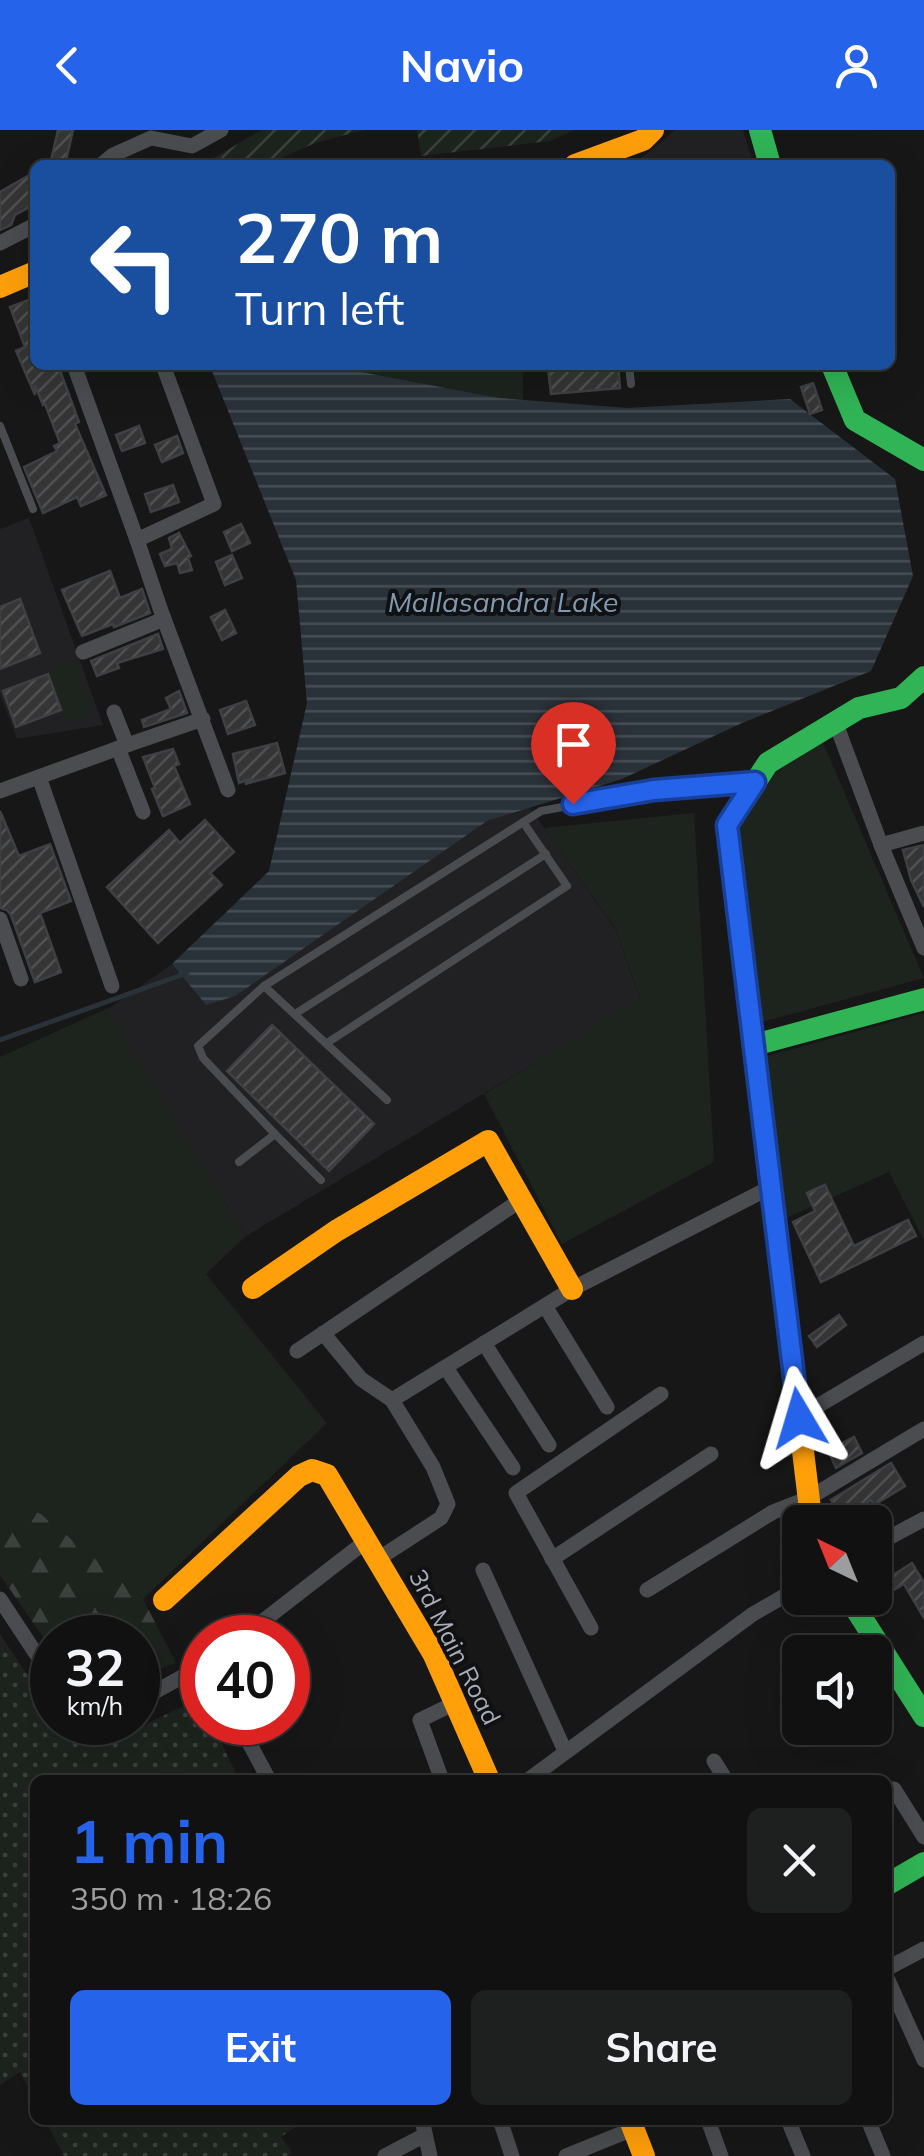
<!DOCTYPE html>
<meta charset="utf-8">
<style>
:root{--surface:#111;--page:#1e1f1f;--text:#f1f3f6;--muted:#9c9d9f;--line:#303131;--accent:#2563eb}
body{margin:0;font-family:Mulish,sans-serif;background:var(--page);color:var(--text);height:100vh;display:flex;flex-direction:column;font-size:38px;white-space:nowrap}
*{box-sizing:border-box;margin:0}
p{font-size:32px;color:var(--muted)}
.icon{flex:none;width:55px;height:55px;fill:none;stroke:currentColor;stroke-width:2;stroke-linecap:round;stroke-linejoin:round}
.map{position:relative;flex:1;overflow:hidden}
.sheet{position:absolute;left:30px;top:1645px;width:862px;height:350px;display:flex;flex-direction:column;background:var(--surface);border-radius:15px;box-shadow:0 10px 40px #0002,0 0 0 2px var(--line)}
.sheet>*{flex:none}
.guide{position:absolute;left:30px;top:30px;width:865px;height:210px;border-radius:15px;box-shadow:0 10px 40px #0002,0 0 0 2px var(--line);background:#1a4fa0;color:#fff;overflow:hidden}
.needle{width:65px;rotate:317deg}
.controls{position:absolute;left:782px;top:1375px;display:grid;gap:20px}
.controls a{display:grid;place-items:center;width:110px;height:110px;border-radius:15px;background:var(--surface);box-shadow:0 10px 40px #0002,0 0 0 2px var(--line);font-size:50px}
.speed{position:absolute;left:30px;top:1485px;display:flex;gap:20px;font-size:50px;font-weight:700;text-align:center}
.speed>*{display:grid;place-content:center;width:130px;height:130px;border-radius:50%;background:var(--surface);box-shadow:0 10px 40px #0002,0 0 0 2px var(--line);line-height:1}
.speed small{font-size:25px;font-weight:400}
.speed .limit{border:15px solid #d22;background:#fff;color:#111}
.pin{position:absolute;display:grid;place-items:center;width:85px;height:85px;color:#fff;margin:-102px -42px;border-radius:50% 50% 50% 0;rotate:-45deg;box-shadow:0 0 10px #0007}
.pin .icon{rotate:45deg}
.me{position:absolute;width:110px;margin:-55px;rotate:353deg;stroke-linejoin:round;filter:drop-shadow(0 0 8px #0008)}
.turn{display:flex;align-items:center;gap:35px;height:210px;padding:0 40px;font-size:45px}
.turn .icon{width:130px;height:130px;stroke-width:2.5}
.turn b{display:block;font-size:70px;line-height:85px}
.round{display:grid;place-items:center;flex:none;width:105px;height:105px;border-radius:15px;background:var(--page)}
.summary{display:flex;align-items:center;justify-content:space-between;height:170px;padding:0 40px}
h1{font-size:60px;font-weight:700;line-height:75px;color:var(--accent)}
.action{display:flex;gap:20px;margin-top:auto;padding:20px 40px}
.action a{flex:1;height:115px;border-radius:15px;background:var(--accent);color:#fff;font-size:40px;font-weight:700;line-height:115px;text-align:center}
.action a+a{background:var(--page);color:var(--text)}
header{display:flex;justify-content:space-between;align-items:center;height:130px;padding:0 40px;background:var(--accent);color:#fff;font-size:45px;font-weight:700}
.map>svg:first-child{display:block}
</style>
<header><svg class="icon" aria-label="back" viewBox="0 0 24 24"><path d="M15 5l-7 7 7 7"/></svg>Navio<svg class="icon" aria-label="person" viewBox="0 0 24 24"><circle cx="12" cy="8" r="4"/><path d="M4 21q1-7 8-7t8 7"/></svg></header>
<div class="map">
<svg width="924" height="2026" viewBox="0 0 924 2026">
<defs>
<pattern id="forest-firs" width="22" height="20" patternUnits="userSpaceOnUse" patternTransform="scale(2.5)"><rect width="22" height="20" fill="#1d241e"/><path d="M5 1l3.5 6h-7zM16 11l3.5 6h-7z" fill="#3b413d"/></pattern>
<pattern id="park-dots" width="8" height="8" patternUnits="userSpaceOnUse" patternTransform="scale(2.5)"><rect width="8" height="8" fill="#1d241e"/><path d="M2 2h.1M6 6h.1" fill="none" stroke="#3b413d" stroke-width="1.8" stroke-linecap="round"/></pattern>
<pattern id="garden-furrows" width="10" height="10" patternUnits="userSpaceOnUse" patternTransform="scale(2.5)"><rect width="10" height="10" fill="#1d241e"/><path d="M-1 1l2-2M0 10L10 0M9 11l2-2" fill="none" stroke="#3b413d"/></pattern>
<pattern id="water-rules" width="6" height="5" patternUnits="userSpaceOnUse" patternTransform="scale(2.5)"><rect width="6" height="5" fill="#2a3239"/><path d="M0 2.5h6" fill="none" stroke="#464d54"/></pattern>
<pattern id="building-hatch" width="6" height="6" patternUnits="userSpaceOnUse" patternTransform="scale(2.5)"><rect width="6" height="6" fill="#353536"/><path d="M-1 1l2-2M0 6l6-6M5 7l2-2" fill="none" stroke="#4f5051"/></pattern>
</defs>
<rect width="100%" height="100%" fill="#171717"/>
<g fill="#212123">
<path d="M675 0H743L754 35H633Z"/>
<path d="M29 388 103 595 17 609 0 564V399Z"/>
<path d="M530 678 616 800 640 870 246 1106 108 879 172 834 205 874 487 691Z"/>
</g>
<g fill="#1d241e">
<path d="M218 235H523V270L499 268 351 240 220 241Z"/>
<path d="M75 528 95 583 67 593 46 539Z"/>
<path d="M822 610 924 848 762 892 734 696 774 644Z"/>
<path d="M694 683 714 1032 562 1114 484 964 640 869 616 799 544 698Z"/>
<path d="M108 878 246 1106 206 1144 327 1293 143 1469 41 1384 0 1367V927Z"/>
<path d="M924 883V1110L889 1042 784 1089 767 926Z"/>
</g>
<path fill="url(#forest-firs)" d="M0 1367 41 1384 143 1469 176 1533 138 1547V1508H52V1520L0 1445Z"/>
<g fill="url(#park-dots)">
<path d="M0 1504 52 1582V1592L59 1593 72 1611 134 1600 200 1568 202 1573V1592L212 1593 239 1650H35V1970L20 1942 0 1955Z"/>
<path d="M45 1990H311L298 1995 281 2007 292 2022 287 2026H64Z"/>
</g>
<g fill="url(#garden-furrows)">
<path d="M262 0H364L315 13 265 35H201Z"/>
<path d="M417 0H574L550 11 421 26Z"/>
</g>
<path fill="url(#water-rules)" d="M351 240 499 268 627 278 790 269 895 349 913 446 871 541 742 593 622 649 487 691 235 866 206 875 172 834 269 741 307 573 296 450 212 241Z"/>
<g fill="none" stroke-linecap="round" stroke-linejoin="round">
<path stroke="#2a3239" stroke-width="5" d="M0 910 187 843"/>
</g>
<g fill="url(#building-hatch)" stroke="#3f4043" stroke-width="2.5">
<path d="M58 0H73L65 35H50Z"/>
<path d="M35 42V74L15 85 11 95 0 100V62Z"/>
<path d="M31 169 35 179V235H58L79 292 75 294 106 365 81 376 77 367 43 383 24 337 57 321 54 316 60 313 45 274 43 275 35 255V265L16 221 25 217 10 177Z"/>
<path d="M558 235H618L620 258 551 264 548 238 559 237Z"/>
<path d="M813 253 822 280 810 284 801 257Z"/>
<path d="M139 296 145 313 122 321 116 305Z"/>
<path d="M177 306 183 323 162 332 155 315Z"/>
<path d="M173 355 179 372 151 382 145 364Z"/>
<path d="M241 394 250 413 232 421 224 402Z"/>
<path d="M179 403 191 426 188 428 192 440 180 443 177 433 165 436 160 424 172 419 169 408Z"/>
<path d="M232 425 242 448 225 455 216 432Z"/>
<path d="M110 441 120 468 142 459 150 483 114 497 113 494 82 506 62 460Z"/>
<path d="M20 469 40 523 0 539V477Z"/>
<path d="M225 480 236 503 222 510 211 487Z"/>
<path d="M158 504 163 519 117 533 119 538 97 546 91 531Z"/>
<path d="M48 544 61 580 16 597 3 561Z"/>
<path d="M179 561 187 583 144 597 142 590 171 579 166 568Z"/>
<path d="M246 571 255 595 228 604 220 580Z"/>
<path d="M277 613 285 643 245 654 252 648 239 653 233 624Z"/>
<path d="M173 619 179 634 174 636 190 674 163 686 152 659 155 658 143 627Z"/>
<path d="M0 681 19 726 50 714 71 771 40 783 61 842 35 852 11 785 7 780 0 778Z"/>
<path d="M205 690 234 722 210 743 222 755 158 813 107 757 169 700 180 713Z"/>
<path d="M924 715V777L911 750 903 720Z"/>
<path d="M272 895 374 994 329 1041 227 941Z"/>
<path d="M825 1055 854 1116 908 1090 916 1106 821 1152 793 1092 815 1081 807 1063Z"/>
<path d="M839 1185 846 1195 817 1217 809 1206Z"/>
<path d="M854 1307 862 1323 836 1338 828 1320Z"/>
<path d="M891 1333 905 1356 874 1375 871 1370 842 1388 831 1370Z"/>
<path d="M881 1424 893 1445 912 1433 924 1453V1488L904 1454 875 1471V1426Z"/>
</g>
<g fill="none" stroke-linecap="round" stroke-linejoin="round">
<g stroke="#4b4c50" stroke-width="8">
<path d="M629 235 631 254"/>
<path d="M0 296 33 379"/>
<path d="M264 856 387 970"/>
<path d="M295 884 546 724"/>
<path d="M327 913 567 756 523 692"/>
<path d="M275 1004 321 1050"/>
<path d="M239 1032 275 1004 203 928 198 916 264 856 541 681 654 660 751 652"/>
</g>
<g stroke="#4b4c50" stroke-width="15">
<path d="M101 35 113 25 151 8 192 16 221 0"/>
<path d="M0 113 35 95"/>
<path d="M74 235 137 410 214 374 163 235"/>
<path d="M137 410 161 481 228 660"/>
<path d="M83 522 164 489"/>
<path d="M835 591 881 715 924 818"/>
<path d="M127 615 203 589"/>
<path d="M118 618 143 682"/>
<path d="M39 647 112 856"/>
<path d="M0 661 127 615 114 582"/>
<path d="M881 715 924 703"/>
<path d="M0 789 21 849"/>
<path d="M545 1176 607 1277"/>
<path d="M323 1203 361 1249 392 1270 433 1337 448 1374 441 1388 378 1429"/>
<path d="M484 1213 549 1315"/>
<path d="M297 1221 521 1070"/>
<path d="M446 1238 513 1338"/>
<path d="M392 1270 572 1159 771 1057"/>
<path d="M799 1287 924 1213"/>
<path d="M875 1415 924 1389"/>
<path d="M552 1429 711 1324"/>
<path d="M483 1440 565 1621"/>
<path d="M647 1460 773 1382 809 1368 924 1299"/>
<path d="M0 1469 52 1548"/>
<path d="M591 1498 516 1363 661 1264"/>
<path d="M241 1508 366 1411"/>
<path d="M138 1571 202 1536"/>
<path d="M238 1592 269 1650"/>
<path d="M714 1631 726 1650"/>
<path d="M442 1650 420 1590 455 1573"/>
<path d="M528 1650 753 1484 800 1457"/>
<path d="M894 1659 924 1707"/>
<path d="M888 1838 924 1819"/>
<path d="M888 1850 924 1930"/>
<path d="M422 1990 430 2026"/>
<path d="M500 1990 512 2026"/>
<path d="M708 1990 721 2026"/>
<path d="M788 1990 803 2026"/>
<path d="M868 1990 883 2026"/>
<path d="M385 2026 425 2005"/>
<path d="M566 2026 633 1999"/>
</g>
<g stroke="#30b455" stroke-width="22">
<path d="M760 0 770 35"/>
<path d="M832 235 855 290 924 330"/>
<path d="M754 915 924 869"/>
<path d="M754 916 727 695 768 633 859 578 901 568 924 547"/>
<path d="M849 1468 924 1586"/>
<path d="M888 1754 924 1733"/>
</g>
<g stroke="#ff9f0a" stroke-width="22">
<path d="M575 35 643 10 653 0"/>
<path d="M0 157 35 142"/>
<path d="M754 916 810 1379 816 1392"/>
<path d="M253 1158 336 1101 488 1011 572 1159"/>
<path d="M164 1470 299 1346 312 1340 327 1345 434 1525 489 1650"/>
<path d="M630 1990 644 2026"/>
</g>
</g>
<g fill="none" stroke-linecap="round" stroke-linejoin="round">
<defs>
<path id="route" d="M573 674 654 660 755 652 727 695 799 1288"/>
</defs>
<use href="#route" stroke="#184099" stroke-width="25"/>
<use href="#route" stroke="#2563eb" stroke-width="18"/>
</g>
<g text-anchor="middle" stroke-width="8" stroke-linejoin="round" paint-order="stroke">
<g font-size="25" fill="#a8adb8" stroke="#111113">
<text transform="translate(455 1517) rotate(63)" y="9">3rd Main Road</text>
</g>
<g font-size="28" font-style="italic" fill="#7f9bb3" stroke="#111113">
<text x="503" y="482">Mallasandra Lake</text>
</g>
</g>
</svg>
<div class="controls">
<a><svg class="needle" viewBox="-14 -14 28 28"><path d="M0-13l5 13h-10z" fill="#e53935"/><path d="M0 13l5-13h-10z" fill="#9c9d9f"/></svg></a>
<a><svg class="icon" aria-label="sound" viewBox="0 0 24 24"><path d="M4 9h4l5-4v14l-5-4H4zM17 9q2 3 0 6"/></svg></a>
</div>
<div class="speed"><div>32<small>km/h</small></div><div class="limit">40</div></div>
<div class="pin" style="left:573px;top:674px;background:#d93025"><svg class="icon" aria-label="arrive" viewBox="0 0 24 24"><path d="M6 21V4h12l-3 4 3 4H6"/></svg></div>
<svg class="me" style="left:799px;top:1288px" viewBox="-20 -20 40 40"><path d="M0-17L14 15 0 8-14 15z" fill="#2563eb" stroke="#fff" stroke-width="4"/></svg>
<div class="guide">
<div class="turn"><svg class="icon" aria-label="left" viewBox="0 0 24 24"><path d="M17 20v-9H6M10 6l-5 5 5 5"/></svg><div><b>270 m</b>Turn left</div></div>
</div>
<section class="sheet">
<div class="summary"><div><h1>1 min</h1><p>350 m · 18:26</p></div><a class="round"><svg class="icon" aria-label="close" viewBox="0 0 24 24"><path d="M6 6l12 12M18 6L6 18"/></svg></a></div>
<div class="action"><a>Exit</a><a>Share</a></div>
</section>
</div>
